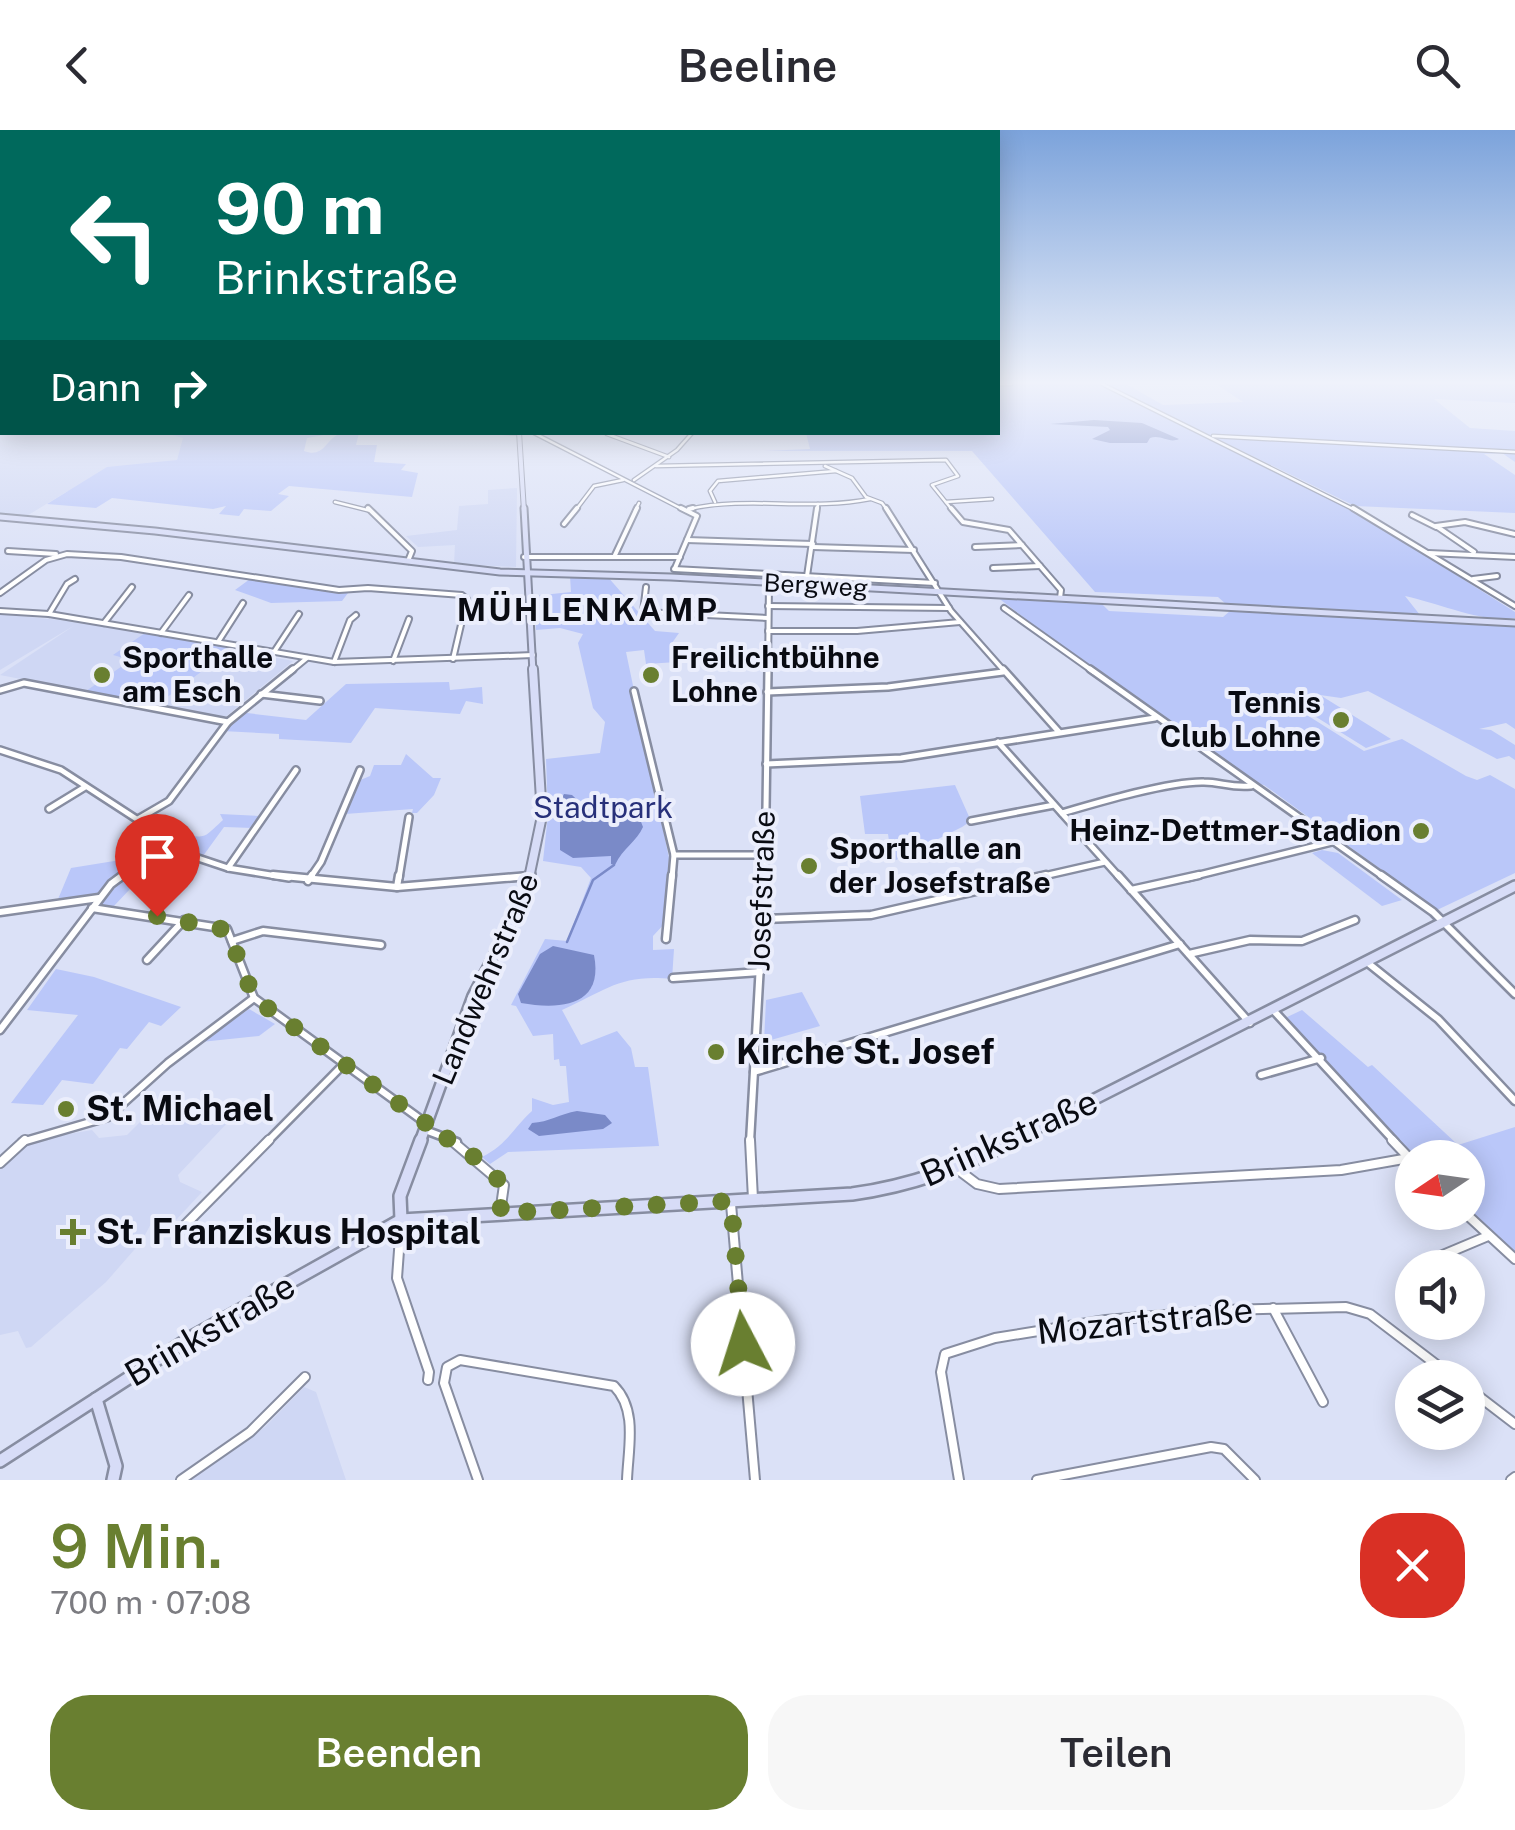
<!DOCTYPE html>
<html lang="de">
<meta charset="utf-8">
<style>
:root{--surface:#fff;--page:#f7f7f7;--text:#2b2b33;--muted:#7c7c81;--accent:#697f30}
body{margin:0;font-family:"Public Sans",sans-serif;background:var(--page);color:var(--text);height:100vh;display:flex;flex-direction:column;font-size:38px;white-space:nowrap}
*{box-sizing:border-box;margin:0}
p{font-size:32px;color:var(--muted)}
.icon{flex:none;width:55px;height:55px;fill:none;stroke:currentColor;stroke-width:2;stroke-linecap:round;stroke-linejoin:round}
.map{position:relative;height:1350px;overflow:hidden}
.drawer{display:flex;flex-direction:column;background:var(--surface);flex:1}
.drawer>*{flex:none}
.hud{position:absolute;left:0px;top:0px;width:1000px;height:305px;box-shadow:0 5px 25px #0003;background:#00695c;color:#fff;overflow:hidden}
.needle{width:65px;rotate:257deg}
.fabs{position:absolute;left:1395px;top:1010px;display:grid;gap:20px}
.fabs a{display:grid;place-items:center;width:90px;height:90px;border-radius:50%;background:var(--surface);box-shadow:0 5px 25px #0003;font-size:50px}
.pin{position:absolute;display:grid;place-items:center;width:85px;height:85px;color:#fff;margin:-102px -42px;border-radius:50% 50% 50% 0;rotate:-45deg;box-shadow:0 0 10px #0007}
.pin .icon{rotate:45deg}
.me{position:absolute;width:110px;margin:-55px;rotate:355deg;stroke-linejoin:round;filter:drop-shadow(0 0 8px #0008)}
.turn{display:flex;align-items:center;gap:35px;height:210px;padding:0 50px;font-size:45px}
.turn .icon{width:130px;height:130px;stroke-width:2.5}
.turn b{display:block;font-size:70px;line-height:85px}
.then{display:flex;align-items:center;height:95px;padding:0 50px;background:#0003;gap:20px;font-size:38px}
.round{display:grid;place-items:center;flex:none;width:105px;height:105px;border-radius:40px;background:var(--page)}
.overview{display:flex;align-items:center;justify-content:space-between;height:170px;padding:0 50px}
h1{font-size:60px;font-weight:600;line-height:75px;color:var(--accent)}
.action{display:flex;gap:20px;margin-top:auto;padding:20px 50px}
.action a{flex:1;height:115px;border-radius:40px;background:var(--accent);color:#fff;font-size:40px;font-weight:600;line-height:115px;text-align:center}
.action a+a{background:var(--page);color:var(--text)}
header{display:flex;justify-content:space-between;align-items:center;height:130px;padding:0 50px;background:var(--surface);font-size:45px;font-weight:600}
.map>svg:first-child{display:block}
</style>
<header><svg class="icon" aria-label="back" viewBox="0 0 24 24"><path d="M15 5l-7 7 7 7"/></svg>Beeline<svg class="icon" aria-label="search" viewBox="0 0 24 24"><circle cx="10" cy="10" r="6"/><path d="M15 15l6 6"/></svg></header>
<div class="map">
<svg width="1515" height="1350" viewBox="0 0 1515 1350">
<rect width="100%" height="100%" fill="#dbe1f7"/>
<g fill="#cfd7f4">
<path d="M0 290 2 302H173L184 308 177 330 127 338 66 362 25 387 0 384Z"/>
<path d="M517 358 516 437 454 434 455 415 418 417 406 406 457 400 459 376 488 374V360Z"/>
<path d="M0 484 78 492 233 518 209 538 234 520 293 531 224 588 0 545 75 495 0 540Z"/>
<path d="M176 975 228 992 178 1045 180 1052 202 1062 176 1090 152 1092 141 1112 106 1152 31 1217 26 1218 18 1201 0 1205V1038L28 1011 92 1000 99 1008 127 1005 155 977Z"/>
<path d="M304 1257 316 1262 346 1350H191L265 1297Z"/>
</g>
<g fill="#bac7f9">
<path d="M1099 254 1339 371 1515 482V488C1486 494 1438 473 1405 466L1420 485 1227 475 1218 467 1095 462 972 321H763L810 319 806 303 998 302V255Z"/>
<path d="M1105 254H1126L1163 275 1243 272 1216 254H1515V273L1434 269 1470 298 1515 301V332L1502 323 1484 324 1515 345V383L1355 376Z"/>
<path d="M173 302 335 303 307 308 304 321C323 328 325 312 337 305L359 303 356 315H377L374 332 406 334 401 340 418 343 412 367 289 356 278 364 289 366 271 381 244 379 239 386 219 384 226 376 213 379 112 368 96 378 47 374 107 337 177 330 183 308 169 304Z"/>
<path d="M570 446H607L655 501 679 503 672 513 677 532 646 534 644 520 626 522 669 728 666 792 653 806V820L674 819 672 849C620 844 607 860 562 880L581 915 617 901 631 918 635 937H648L659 1016 508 1022 490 1034 482 1027C508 1014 512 999 532 981V968L553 975 569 972 566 936H560L559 929 554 930 553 904 533 906 516 876 511 875 545 809 567 811 591 748 581 737 543 731 548 685 546 629 600 623 605 592 593 578 578 513 583 504 560 498 536 500 533 466 571 462Z"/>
<path d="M250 449 339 460 351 459 342 471 271 473 235 460Z"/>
<path d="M997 467 1102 474 1109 481 1223 487 1230 481 1515 497V599L1506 593 1479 599 1491 600 1515 615V630L1509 626 1497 629 1368 561 1341 568 1320 565 1391 609 1366 618 1292 572 1315 563 1283 570 1364 621 1402 609 1466 646 1477 650 1490 645 1515 659V743L1437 780 1264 655 1256 654 1106 550Z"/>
<path d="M145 503H146L233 518 158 574 86 561 131 530 113 525Z"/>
<path d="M449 552 450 560 482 557 483 574 466 571 460 584 375 578 351 613 279 609V604L222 601 238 582 306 590 346 554Z"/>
<path d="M406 624 433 648H441L434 665 417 683H412L413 679 345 684 358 651 370 646 374 635H401Z"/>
<path d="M955 655 971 691 962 697 892 732 888 704H865L860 666Z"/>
<path d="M220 684 261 686 253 698 224 697 203 726 156 697 161 694V697L186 700 182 705C208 708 203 708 223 690Z"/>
<path d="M157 704 170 713 165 722 113 777 92 778 98 769 56 774 71 738 139 727 151 713 148 709Z"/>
<path d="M1322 720 1338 723 1402 770 1382 776 1312 723Z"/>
<path d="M56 839 94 847 181 877 161 896 149 892 127 919 120 918 93 954 62 950 43 975 11 973 78 885 27 880Z"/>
<path d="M802 862 820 896 764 912 766 870Z"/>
<path d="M249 879 275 894 259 906 201 912Z"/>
<path d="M1302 880 1368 937 1372 935 1458 1015 1515 997V1125L1468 1082V1028L1418 1027 1400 1012 1285 888Z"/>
</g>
<g fill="#7a8ac8">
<path d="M1094 290 1142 293 1179 309C1169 314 1161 304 1150 308L1147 313H1110L1092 309 1110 300 1108 297 1050 294Z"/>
<path d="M564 664 572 665 594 686 624 677 638 684 643 697C637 711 623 718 615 735L611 734V726L573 728 560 720V672Z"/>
<path d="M553 816 594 825C604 876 561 880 521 873L518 864 540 824Z"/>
<path d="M577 981 605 985 612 993 603 999 539 1006 528 999 532 993C549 992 560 984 577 981Z"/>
</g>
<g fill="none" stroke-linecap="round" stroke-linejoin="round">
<g stroke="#7a8ac8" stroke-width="2.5">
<path d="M623 670 624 677"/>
<path d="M567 812 593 750 614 735"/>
</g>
<defs>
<g id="street-far4">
<path d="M998 254H1011"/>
<path d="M1102 254 1357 381"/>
<path d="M483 302 519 303"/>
<path d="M532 302 686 381"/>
<path d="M607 304 669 327"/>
<path d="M1213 306 1515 322"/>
<path d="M656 336 946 330 958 346 932 355 953 381"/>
<path d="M825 336 852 348 866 367 882 373 888 381"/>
<path d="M634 350 677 320 693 302"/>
<path d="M335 372 371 381"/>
<path d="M715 372 710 361 718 351 836 341"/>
<path d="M946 372 992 369"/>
<path d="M689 379C749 366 810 381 870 369"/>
<path d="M575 381 594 356 623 350"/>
<path d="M635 381 639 373"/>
<path d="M817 381 818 374"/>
</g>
<g id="street-far3">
<path d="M368 378 412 421 408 431"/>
<path d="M886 378 951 481 1005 542"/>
<path d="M951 378 963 392 1009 400 1061 460 1060 468"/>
<path d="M1353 378 1515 476"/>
<path d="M689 379 693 378"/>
<path d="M1412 385 1436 397"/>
<path d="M564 394 577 378"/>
<path d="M687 410 813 414"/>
<path d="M813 417 914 420"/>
<path d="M975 417 1022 415"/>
<path d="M8 421 56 424"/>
<path d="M1474 422 1436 396 1465 392 1515 404"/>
<path d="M1429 423 1515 427"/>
<path d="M615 425 637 378"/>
<path d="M524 427H680"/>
<path d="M675 438 697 386 681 378"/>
<path d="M993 438 1040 436"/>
<path d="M674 439 935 453"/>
<path d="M807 446 817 378"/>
<path d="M1473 449 1497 446"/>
<path d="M646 457 643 482 768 488"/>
<path d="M0 463 46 430 67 424 121 427 339 460 368 458 462 465 467 469 453 529"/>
<path d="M768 476 949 478"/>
<path d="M1004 478 1094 542"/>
<path d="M0 481 49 484 334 532 533 525"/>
<path d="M49 484 67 454 75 449"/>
<path d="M104 493 132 457"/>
<path d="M768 501H857L960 492"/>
<path d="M161 503 189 465"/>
<path d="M218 512 243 473"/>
<path d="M274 522 299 484"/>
<path d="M393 531 409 489"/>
<path d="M334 532 350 490 356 485"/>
<path d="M290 542 307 528"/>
<path d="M768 542 769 453"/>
</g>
<g id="street-far2">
<path d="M1003 539 1059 602"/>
<path d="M1090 539 1385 748"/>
<path d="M0 560 24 553 228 592"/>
<path d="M634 561 674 725 672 748"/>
<path d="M767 562 888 557 1003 542"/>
<path d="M261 564 320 571"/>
<path d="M998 612 1120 748"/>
<path d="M0 620 61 640 195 727 228 738 289 748"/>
<path d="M766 634 901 628 1155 588"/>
<path d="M49 679 85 657"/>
<path d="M1062 683C1096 673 1170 651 1204 652 1221 652 1230 658 1251 656"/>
<path d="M138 689 169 671 228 592 293 539"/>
<path d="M971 691 1054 675"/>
<path d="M674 725H765"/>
<path d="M228 738 296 640"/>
<path d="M120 748 170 713"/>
<path d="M310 748 321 732 360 640"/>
<path d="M399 748 409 687"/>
<path d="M507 748 529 746"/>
<path d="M765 748 768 539"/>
<path d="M1035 748 1105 732"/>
<path d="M1187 748 1332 712"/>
</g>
<g id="street-far1">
<path d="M273 745 397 757 529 746"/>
<path d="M1118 745 1250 893"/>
<path d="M1381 745 1433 782 1515 864"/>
<path d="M308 751 312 745"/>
<path d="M397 757 399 745"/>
<path d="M1131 760 1199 745"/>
<path d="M92 778 227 799 254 868 427 994"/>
<path d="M0 782 99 768"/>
<path d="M764 789 871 785 1046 745"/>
<path d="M666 809 672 745"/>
<path d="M232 811 263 801 381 815"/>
<path d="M1189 824 1250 810 1302 811 1355 790"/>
<path d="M147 830 184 790"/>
<path d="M1368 833 1438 889 1515 971"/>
<path d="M673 848 760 842"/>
<path d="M1274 881 1395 1012"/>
<path d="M0 900 111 754 123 745"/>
<path d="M754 942 1180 814"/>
<path d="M1261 945 1321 928"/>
<path d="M425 1000 457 1012"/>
<path d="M22 1012 108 987 168 933 254 868"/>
<path d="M267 1012 343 935"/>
<path d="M750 1012 765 745"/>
</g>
<g id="street">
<path d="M451 1010 504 1055 500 1083"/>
<path d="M750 1010 753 1069"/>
<path d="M1392 1010 1412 1031"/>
<path d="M0 1033 25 1010"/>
<path d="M957 1039 977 1054 999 1059 1341 1040 1409 1028"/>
<path d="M731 1074 755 1350"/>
<path d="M1464 1082 1515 1129"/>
<path d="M401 1093 397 1148 429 1242 428 1250"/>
<path d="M185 1095 269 1010"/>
<path d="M1438 1127 1488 1106"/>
<path d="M1273 1178 1323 1272"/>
<path d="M1468 1258 1515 1294"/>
<path d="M181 1350 250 1302 305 1247"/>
<path d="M478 1350 444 1253 447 1237 460 1230 614 1256C638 1280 628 1319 627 1350"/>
<path d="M959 1350 941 1242 945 1224 995 1208 1106 1190 1225 1180 1346 1177 1370 1184 1454 1248"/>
<path d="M1037 1350 1211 1317 1224 1319 1255 1350"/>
<path d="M1511 1350 1515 1347"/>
</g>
<g id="secondary-far4">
<path d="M0 263 2 259"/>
<path d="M519 302 524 381"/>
</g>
<g id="secondary-far3">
<path d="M524 378 533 542"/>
<path d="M0 387 155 401 500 442 671 447 1515 493"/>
</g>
<path id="secondary-far2" d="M529 748 542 686 533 539"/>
<g id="secondary-far1">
<path d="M420 1012 473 866 525 767 530 745"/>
<path d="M1010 1012 1515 756"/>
</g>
<g id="secondary">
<path d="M401 1090 400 1066 421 1010"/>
<path d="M96 1269 116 1336 113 1350"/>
<path d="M0 1331 192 1207 401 1090 852 1064C911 1056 962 1037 1015 1010"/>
</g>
</defs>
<use href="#street-far4" stroke="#878da1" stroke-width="5"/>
<use href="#street-far3" stroke="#878da1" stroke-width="8"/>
<use href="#street-far2" stroke="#878da1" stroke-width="10"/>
<use href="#street-far1" stroke="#878da1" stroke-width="11"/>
<use href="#street" stroke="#878da1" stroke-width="12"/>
<use href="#secondary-far4" stroke="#878da1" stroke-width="6"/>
<use href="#secondary-far3" stroke="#878da1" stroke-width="9"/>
<use href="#secondary-far2" stroke="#878da1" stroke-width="12"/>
<use href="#secondary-far1" stroke="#878da1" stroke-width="14"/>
<use href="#secondary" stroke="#878da1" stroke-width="16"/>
<use href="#street-far4" stroke="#fff" stroke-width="2.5"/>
<use href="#street-far3" stroke="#fff" stroke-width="4"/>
<use href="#street-far2" stroke="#fff" stroke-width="5"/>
<use href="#street-far1" stroke="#fff" stroke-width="6"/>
<use href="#street" stroke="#fff" stroke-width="8"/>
<use href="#secondary-far4" stroke="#d7dcf7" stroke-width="4"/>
<use href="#secondary-far3" stroke="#d7dcf7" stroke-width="5"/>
<use href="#secondary-far2" stroke="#d7dcf7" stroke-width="8"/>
<use href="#secondary-far1" stroke="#d7dcf7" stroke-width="9"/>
<use href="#secondary" stroke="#d7dcf7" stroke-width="11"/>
</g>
<linearGradient id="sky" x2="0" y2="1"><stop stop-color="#7ca3db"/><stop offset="0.57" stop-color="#eff2fb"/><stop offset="1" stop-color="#eff2fb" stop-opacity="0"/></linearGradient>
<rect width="1515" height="443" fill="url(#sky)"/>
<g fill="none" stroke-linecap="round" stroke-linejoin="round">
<path stroke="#697f30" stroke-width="18" stroke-dasharray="0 32.4" d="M157 786 227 800 254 868 427 994 425 1000 459 1013 504 1055 500 1083 731 1071 743 1214"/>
</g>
<g fill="#697f30" stroke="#ebeefc" stroke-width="4">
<circle cx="102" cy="545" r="10"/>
<circle cx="651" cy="545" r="10"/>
<circle cx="1341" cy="590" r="10"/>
<circle cx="1421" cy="701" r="10"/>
<circle cx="809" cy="736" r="10"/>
<circle cx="716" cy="922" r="10"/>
<circle cx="66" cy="979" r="10"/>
<path d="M68 1087h10v10h10v10h-10v10h-10v-10h-10v-10h10z"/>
</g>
<g text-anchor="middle" stroke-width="8" stroke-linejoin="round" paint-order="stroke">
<g font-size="25" fill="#090b12" stroke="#ebeefc">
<text transform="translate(816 455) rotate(3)" y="9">Bergweg</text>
</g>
<g font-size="30" font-weight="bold" fill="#090b12" stroke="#ebeefc" text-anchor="start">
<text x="122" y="538">Sporthalle<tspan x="122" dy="34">am Esch</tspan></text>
<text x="671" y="538">Freilichtbühne<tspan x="671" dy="34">Lohne</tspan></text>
<text x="1321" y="583" text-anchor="end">Tennis<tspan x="1321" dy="34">Club Lohne</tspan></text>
<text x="1401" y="711" text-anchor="end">Heinz-Dettmer-Stadion</text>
<text x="829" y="729">Sporthalle an<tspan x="829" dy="34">der Josefstraße</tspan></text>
</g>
<g font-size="30" fill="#27307a" stroke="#ebeefc">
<text x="603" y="688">Stadtpark</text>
</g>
<g font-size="30" fill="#090b12" stroke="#ebeefc">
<text transform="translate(762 761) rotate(-88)" y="10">Josefstraße</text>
<text transform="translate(486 849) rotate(-67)" y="10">Landwehrstraße</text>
</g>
<g font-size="32" font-weight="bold" letter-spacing="2.5" fill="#090b12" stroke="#ebeefc">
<text x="588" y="491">MÜHLENKAMP</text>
</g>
<g font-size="35" font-weight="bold" fill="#090b12" stroke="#ebeefc" text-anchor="start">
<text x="736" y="934">Kirche St. Josef</text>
<text x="86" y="991">St. Michael</text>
<text x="96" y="1114">St. Franziskus Hospital</text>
</g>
<g font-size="35" fill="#090b12" stroke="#ebeefc">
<text transform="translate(1009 1008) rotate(-24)" y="12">Brinkstraße</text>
<text transform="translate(1145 1191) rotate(-6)" y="12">Mozartstraße</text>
<text transform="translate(210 1200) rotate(-30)" y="12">Brinkstraße</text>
</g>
</g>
</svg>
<div class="fabs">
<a><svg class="needle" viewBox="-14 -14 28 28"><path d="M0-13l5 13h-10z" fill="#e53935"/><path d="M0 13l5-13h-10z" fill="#7c7c81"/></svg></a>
<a><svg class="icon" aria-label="sound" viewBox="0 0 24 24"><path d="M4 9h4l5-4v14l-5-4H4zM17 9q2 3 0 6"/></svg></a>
<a><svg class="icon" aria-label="layers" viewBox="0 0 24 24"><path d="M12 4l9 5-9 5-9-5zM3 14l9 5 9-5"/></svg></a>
</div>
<div class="pin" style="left:157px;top:786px;background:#d93025"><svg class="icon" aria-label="arrive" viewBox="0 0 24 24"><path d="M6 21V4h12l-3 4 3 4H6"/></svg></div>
<svg class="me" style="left:743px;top:1214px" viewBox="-20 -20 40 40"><circle r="19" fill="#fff"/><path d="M0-13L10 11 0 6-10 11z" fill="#697f30"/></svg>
<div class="hud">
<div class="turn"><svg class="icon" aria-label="left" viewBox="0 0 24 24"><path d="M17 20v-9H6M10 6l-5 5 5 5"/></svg><div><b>90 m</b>Brinkstraße</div></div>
<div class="then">Dann<svg class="icon" aria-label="right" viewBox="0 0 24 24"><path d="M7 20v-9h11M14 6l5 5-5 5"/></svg></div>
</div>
</div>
<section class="drawer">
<div class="overview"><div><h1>9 Min.</h1><p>700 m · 07:08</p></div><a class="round" style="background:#d93025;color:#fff"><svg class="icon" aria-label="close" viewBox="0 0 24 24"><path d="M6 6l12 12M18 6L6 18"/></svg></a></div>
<div class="action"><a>Beenden</a><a>Teilen</a></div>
</section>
